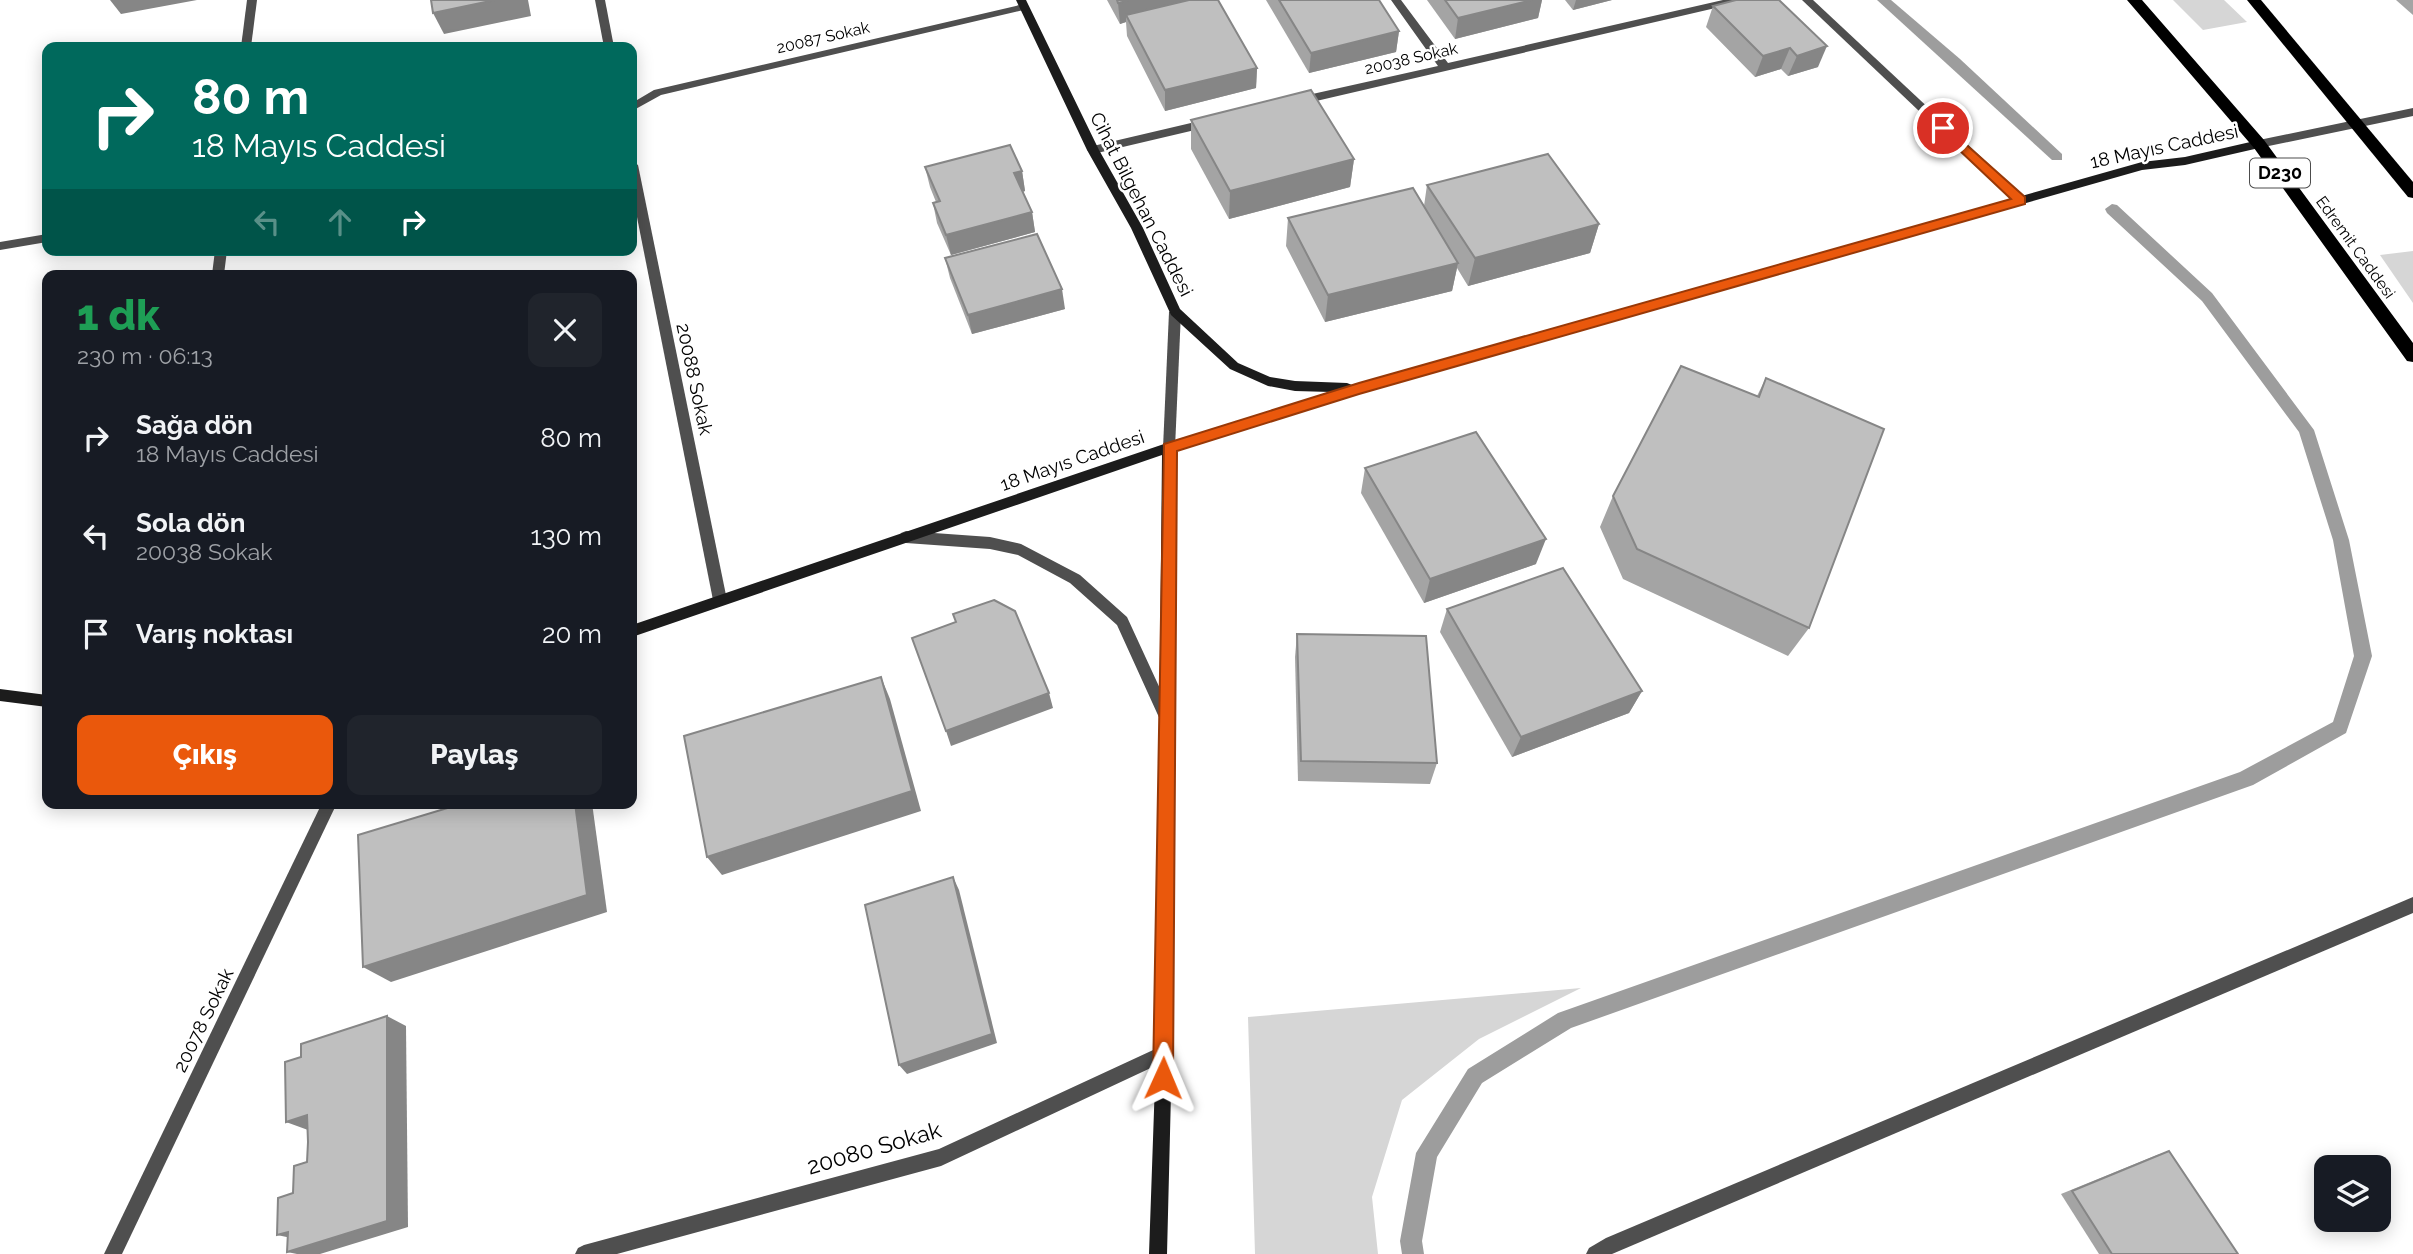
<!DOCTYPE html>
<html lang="tr">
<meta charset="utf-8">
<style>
:root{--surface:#171b24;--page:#20242c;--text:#f1f3f6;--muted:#9ea1a6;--accent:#ea580c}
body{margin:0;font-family:Raleway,sans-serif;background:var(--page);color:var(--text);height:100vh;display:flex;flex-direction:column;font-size:26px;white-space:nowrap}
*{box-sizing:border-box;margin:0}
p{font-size:23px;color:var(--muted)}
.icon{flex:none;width:38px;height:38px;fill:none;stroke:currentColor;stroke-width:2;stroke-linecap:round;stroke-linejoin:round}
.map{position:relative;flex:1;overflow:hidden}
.drawer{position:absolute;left:42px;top:270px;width:595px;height:539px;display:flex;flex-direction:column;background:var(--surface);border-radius:14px;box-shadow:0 4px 18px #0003}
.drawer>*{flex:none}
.top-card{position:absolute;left:42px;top:42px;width:595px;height:214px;border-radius:14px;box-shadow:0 4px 18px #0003;background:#00695c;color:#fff;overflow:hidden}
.tools{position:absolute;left:2314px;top:1155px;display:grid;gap:14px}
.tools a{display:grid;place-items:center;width:77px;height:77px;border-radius:14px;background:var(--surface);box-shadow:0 4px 18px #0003;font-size:35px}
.pin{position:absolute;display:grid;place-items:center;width:60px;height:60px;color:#fff;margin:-30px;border:4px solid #fff;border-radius:50%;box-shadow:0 2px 7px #0007}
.me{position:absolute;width:77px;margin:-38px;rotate:1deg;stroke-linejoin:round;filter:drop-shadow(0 0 5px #0008)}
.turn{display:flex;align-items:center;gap:24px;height:147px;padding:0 35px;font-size:32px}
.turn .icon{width:91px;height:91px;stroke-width:2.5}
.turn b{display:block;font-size:49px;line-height:60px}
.lanes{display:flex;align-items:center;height:66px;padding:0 35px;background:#0003;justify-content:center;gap:35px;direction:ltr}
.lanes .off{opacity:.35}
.round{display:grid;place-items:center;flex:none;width:74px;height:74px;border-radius:14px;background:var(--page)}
.overview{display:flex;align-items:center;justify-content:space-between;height:119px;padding:0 35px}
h1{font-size:42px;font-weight:800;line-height:52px;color:#1e9e55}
.cta{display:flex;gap:14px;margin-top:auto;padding:14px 35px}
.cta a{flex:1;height:80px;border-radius:14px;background:var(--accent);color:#fff;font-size:28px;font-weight:800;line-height:80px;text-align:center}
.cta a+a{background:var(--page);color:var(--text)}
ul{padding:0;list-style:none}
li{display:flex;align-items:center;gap:21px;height:98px;padding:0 35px}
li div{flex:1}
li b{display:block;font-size:26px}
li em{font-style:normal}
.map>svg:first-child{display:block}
</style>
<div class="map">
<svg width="2413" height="1254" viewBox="0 0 2413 1254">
<rect width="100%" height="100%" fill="#fff"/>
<g fill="#d6d6d6">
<path d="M2173 0H2224L2247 22 2203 30Z"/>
<path d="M2413 251V303L2380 255Z"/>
<path d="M1581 988 1479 1039 1402 1100 1372 1197 1378 1254H1255L1248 1017Z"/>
</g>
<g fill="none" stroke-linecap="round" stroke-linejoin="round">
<g fill="#9d9d9d" fill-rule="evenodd">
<path d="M1877 0H1891L1960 59 2062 154V160H2052Z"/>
<path d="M2112 204 2117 205 2212 293 2314 430 2349 540 2372 656 2346 733 2253 785 1571 1028 1482 1083 1437 1157 1422 1241 1424 1254H1402L1400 1241 1416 1153 1468 1069 1558 1013 2240 772 2333 722 2354 656 2333 540 2299 432 2202 301 2107 213 2105 209Z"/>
</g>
<path fill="#4f4f4f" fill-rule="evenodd" d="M2413 897V913L1612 1254H1586L1589 1248 1606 1238Z"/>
<g fill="#4f4f4f" fill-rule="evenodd">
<path d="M247 0H257L251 47H241Z"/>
<path d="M595 0H605L614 47H604Z"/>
<path d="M1391 0H1401L1448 63 1723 0H1742L1737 3 1299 105 1295 103 1294 101 1299 97 1438 66Z"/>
<path d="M1802 0H1813L2025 198V204H2017Z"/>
<path d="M1024 4 1029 7 1028 9 661 95 632 111V103L654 90Z"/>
<path d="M2413 108V116L2259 148 2254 144 2259 140Z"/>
<path d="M1208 119 1213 123 1212 126 1093 154 1087 150 1093 146Z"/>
<path d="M632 161 638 165 727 600 725 604H715L713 600 632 192Z"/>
<path d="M47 234V242L0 250V242Z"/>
<path d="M215 250H227L224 275H212Z"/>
<path d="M1175 308 1181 312 1175 448 1169 453 1163 448 1169 312Z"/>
<path d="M906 531 990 537 1021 544 1080 575 1127 617 1174 719 1172 724 1167 726 1162 724 1117 625 1070 583 1018 555 990 549 906 543 901 541 899 537 901 533Z"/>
<path d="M322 803H337L122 1254H104Z"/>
<path d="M1164 1045 1170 1047 1172 1053 1170 1059 941 1166 617 1254H575L578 1248 584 1245 939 1149Z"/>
</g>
<g fill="#1c1c1c" fill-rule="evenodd">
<path d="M1016 0H1026L1099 150 1143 228 1180 309 1238 363 1270 377 1295 381 1347 383 1352 385 2142 162 2185 157 2259 140 2264 144 2259 148 2185 165 2142 170 1359 393 1175 451 1172 1053 1167 1254H1149L1156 1053 1162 455 632 637V625L1164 444 1331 392 1295 391 1268 386 1230 369 1171 315 1131 228 1087 150Z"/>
<path d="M0 689 47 695V707L0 701Z"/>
</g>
<g fill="#000" fill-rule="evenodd">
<path d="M2127 0H2142L2264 140 2413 343V362L2407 361 2254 148Z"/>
<path d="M2247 0H2261L2413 182V198L2408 197Z"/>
</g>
</g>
<g fill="#a4a4a4">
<path d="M1107 0H1218L1257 68 1256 88 1165 111 1127 36 1126 22 1120 24Z"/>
<path d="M1266 0H1379L1399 31 1396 52 1309 73Z"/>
<path d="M1427 0H1542L1538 18 1455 39Z"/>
<path d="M1565 0H1612L1573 10Z"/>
<path d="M1736 0 1818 67 1788 76 1781 69 1755 77 1706 27 1713 6Z"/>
<path d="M2396 0H2413V15Z"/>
<path d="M1191 120 1354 159 1350 187 1229 219 1191 149Z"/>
<path d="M925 167 1022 171 1025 191 1022 192 1032 212 1035 232 951 255 937 223 933 203 936 202 930 187Z"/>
<path d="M1427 185 1599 224 1590 253 1468 286 1457 268 1452 291 1325 322 1286 246 1288 218 1424 206Z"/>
<path d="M945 258 1065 309 972 334 950 278Z"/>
<path d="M1766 378 1809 628 1788 656 1623 579 1600 527 1613 496 1757 396Z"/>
<path d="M1365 468 1536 564 1424 603 1361 493Z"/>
<path d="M1447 609 1642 691 1629 713 1512 757 1440 632Z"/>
<path d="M1297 634 1437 763 1430 784 1298 781 1295 657Z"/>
<path d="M2169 1151 2238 1254H2099L2061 1194 2157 1155Z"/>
</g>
<g fill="#868686">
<path d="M110 0H197L121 14Z"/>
<path d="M495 0H528L531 16 444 34 433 13Z"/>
<path d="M1131 0H1206L1126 15V22L1120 24 1118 3Z"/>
<path d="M1532 0H1542L1538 18 1455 39 1458 18Z"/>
<path d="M1576 0H1612L1573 10Z"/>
<path d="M1399 31 1396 52 1309 73 1311 53Z"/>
<path d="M1827 46 1818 67 1788 76 1797 56Z"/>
<path d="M1790 48 1781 69 1755 77 1763 56Z"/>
<path d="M1257 68 1256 88 1165 111V90Z"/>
<path d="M1354 159 1350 187 1229 219 1230 191Z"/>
<path d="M1022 171 1025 191 1017 194 1014 173Z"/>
<path d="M1032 212 1035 232 951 255 946 235Z"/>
<path d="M1599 224 1590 253 1468 286 1475 258Z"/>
<path d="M1458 263 1452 291 1325 322 1328 295Z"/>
<path d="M1062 289 1065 309 972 334 968 315Z"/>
<path d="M1546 539 1536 564 1424 603 1430 579Z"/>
<path d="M881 677 890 699 921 811 722 875 707 857Z"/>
<path d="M1642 691 1629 713 1512 757 1521 737Z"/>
<path d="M1049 693 1053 708 951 746 946 731Z"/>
<path d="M575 803H592L607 912 391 982 363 967Z"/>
<path d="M953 877 959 890 997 1043 907 1074 899 1065Z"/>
<path d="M387 1016 406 1026 408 1227 320 1254H297L287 1252Z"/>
<path d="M307 1115 308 1130 286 1122Z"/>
<path d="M288 1232 301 1240 277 1235Z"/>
</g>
<g fill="#bfbfbf" stroke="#868686" stroke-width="2">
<path d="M431 0H495L433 13Z"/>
<path d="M1117 0H1131L1118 3Z"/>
<path d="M1189 0H1218L1257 68 1165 90 1126 15Z"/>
<path d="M1279 0H1379L1399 31 1311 53Z"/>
<path d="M1445 0H1532L1458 18Z"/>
<path d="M1736 0H1779L1827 46 1797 56 1790 48 1763 56 1713 6Z"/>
<path d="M1311 90 1354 159 1230 191 1191 120Z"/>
<path d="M1010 145 1022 171 1014 173 1032 212 946 235 933 203 940 201 925 167Z"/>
<path d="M1548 154 1599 224 1475 258 1427 185Z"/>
<path d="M1413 188 1458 263 1328 295 1288 218Z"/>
<path d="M1037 234 1062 289 968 315 945 258Z"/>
<path d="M1681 366 1759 397 1766 378 1884 429 1809 628 1637 549 1613 496Z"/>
<path d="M1476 432 1546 539 1430 579 1365 468Z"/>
<path d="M1563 568 1642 691 1521 737 1447 609Z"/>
<path d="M994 600 1015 611 1049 693 946 731 912 638 956 622 953 614Z"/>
<path d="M1297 634 1426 636 1437 763 1301 761Z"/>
<path d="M881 677 912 791 707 857 684 736Z"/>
<path d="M464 803H575L587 895 363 967 358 835Z"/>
<path d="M953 877 992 1034 899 1065 865 905Z"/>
<path d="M387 1016V1221L287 1252 288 1232 277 1235 278 1198 293 1193 294 1166 307 1162 308 1142 307 1115 286 1122 285 1062 301 1057V1044Z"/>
<path d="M2169 1151 2238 1254H2112L2072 1191Z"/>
</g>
<path fill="#ea580c" stroke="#983908" stroke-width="2" d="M1943 124 2025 197V204L1359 394 1177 451 1173 1078 1170 1085 1163 1088 1156 1085 1153 1078 1164 444 1359 383 2011 199 1939 131V125Z"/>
<g text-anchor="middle" stroke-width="5" stroke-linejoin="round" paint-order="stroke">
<g font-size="16" fill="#000" stroke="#fff">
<text transform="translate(823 37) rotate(-13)" y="6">20087 Sokak</text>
<text transform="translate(1411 58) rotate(-13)" y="6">20038 Sokak</text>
<text transform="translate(2356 247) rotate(54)" y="6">Edremit Caddesi</text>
</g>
<rect fill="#fff" stroke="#4c4c4c" stroke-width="2" x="2250" y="158.5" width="60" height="29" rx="5"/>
<g font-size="18" font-weight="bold" fill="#000">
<text x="2280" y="179">D230</text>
</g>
<g font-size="19" fill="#000" stroke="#fff">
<text transform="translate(2164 146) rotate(-12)" y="7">18 Mayıs Caddesi</text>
<text transform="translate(1142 204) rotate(63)" y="7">Cihat Bilgehan Caddesi</text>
<text transform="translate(695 379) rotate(78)" y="7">20088 Sokak</text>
<text transform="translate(1072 460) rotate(-19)" y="7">18 Mayıs Caddesi</text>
<text transform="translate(203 1020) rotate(-64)" y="7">20078 Sokak</text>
</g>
<g font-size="23" fill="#000" stroke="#fff">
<text transform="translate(874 1148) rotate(-16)" y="8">20080 Sokak</text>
</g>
</g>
</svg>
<div class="tools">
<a><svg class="icon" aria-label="layers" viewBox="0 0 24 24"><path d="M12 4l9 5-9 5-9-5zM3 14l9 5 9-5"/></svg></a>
</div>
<div class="pin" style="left:1943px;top:128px;background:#d93025"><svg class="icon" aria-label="arrive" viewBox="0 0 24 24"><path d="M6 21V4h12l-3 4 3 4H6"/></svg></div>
<svg class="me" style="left:1163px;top:1078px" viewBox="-20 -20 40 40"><path d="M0-17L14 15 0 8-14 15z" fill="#ea580c" stroke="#fff" stroke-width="4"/></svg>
<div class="top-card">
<div class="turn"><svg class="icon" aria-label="right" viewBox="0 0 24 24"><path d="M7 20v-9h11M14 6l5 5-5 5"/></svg><div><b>80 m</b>18 Mayıs Caddesi</div></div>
<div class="lanes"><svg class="icon off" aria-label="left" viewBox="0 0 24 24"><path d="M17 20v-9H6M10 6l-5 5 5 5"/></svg><svg class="icon off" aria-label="ahead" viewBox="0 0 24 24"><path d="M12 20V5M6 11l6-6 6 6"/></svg><svg class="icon" aria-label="right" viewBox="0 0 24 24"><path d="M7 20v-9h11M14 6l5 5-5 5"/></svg></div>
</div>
<section class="drawer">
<div class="overview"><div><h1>1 dk</h1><p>230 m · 06:13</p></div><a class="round"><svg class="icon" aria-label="close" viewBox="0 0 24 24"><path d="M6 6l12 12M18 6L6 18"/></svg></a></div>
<ul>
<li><svg class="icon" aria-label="right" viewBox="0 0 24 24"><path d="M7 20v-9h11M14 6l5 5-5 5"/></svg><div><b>Sağa dön</b><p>18 Mayıs Caddesi</p></div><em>80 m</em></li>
<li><svg class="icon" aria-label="left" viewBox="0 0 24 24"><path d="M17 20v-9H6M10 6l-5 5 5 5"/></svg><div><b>Sola dön</b><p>20038 Sokak</p></div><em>130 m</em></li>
<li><svg class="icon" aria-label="arrive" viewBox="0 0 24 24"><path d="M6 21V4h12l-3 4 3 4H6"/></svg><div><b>Varış noktası</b></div><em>20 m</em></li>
</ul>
<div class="cta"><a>Çıkış</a><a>Paylaş</a></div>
</section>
</div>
